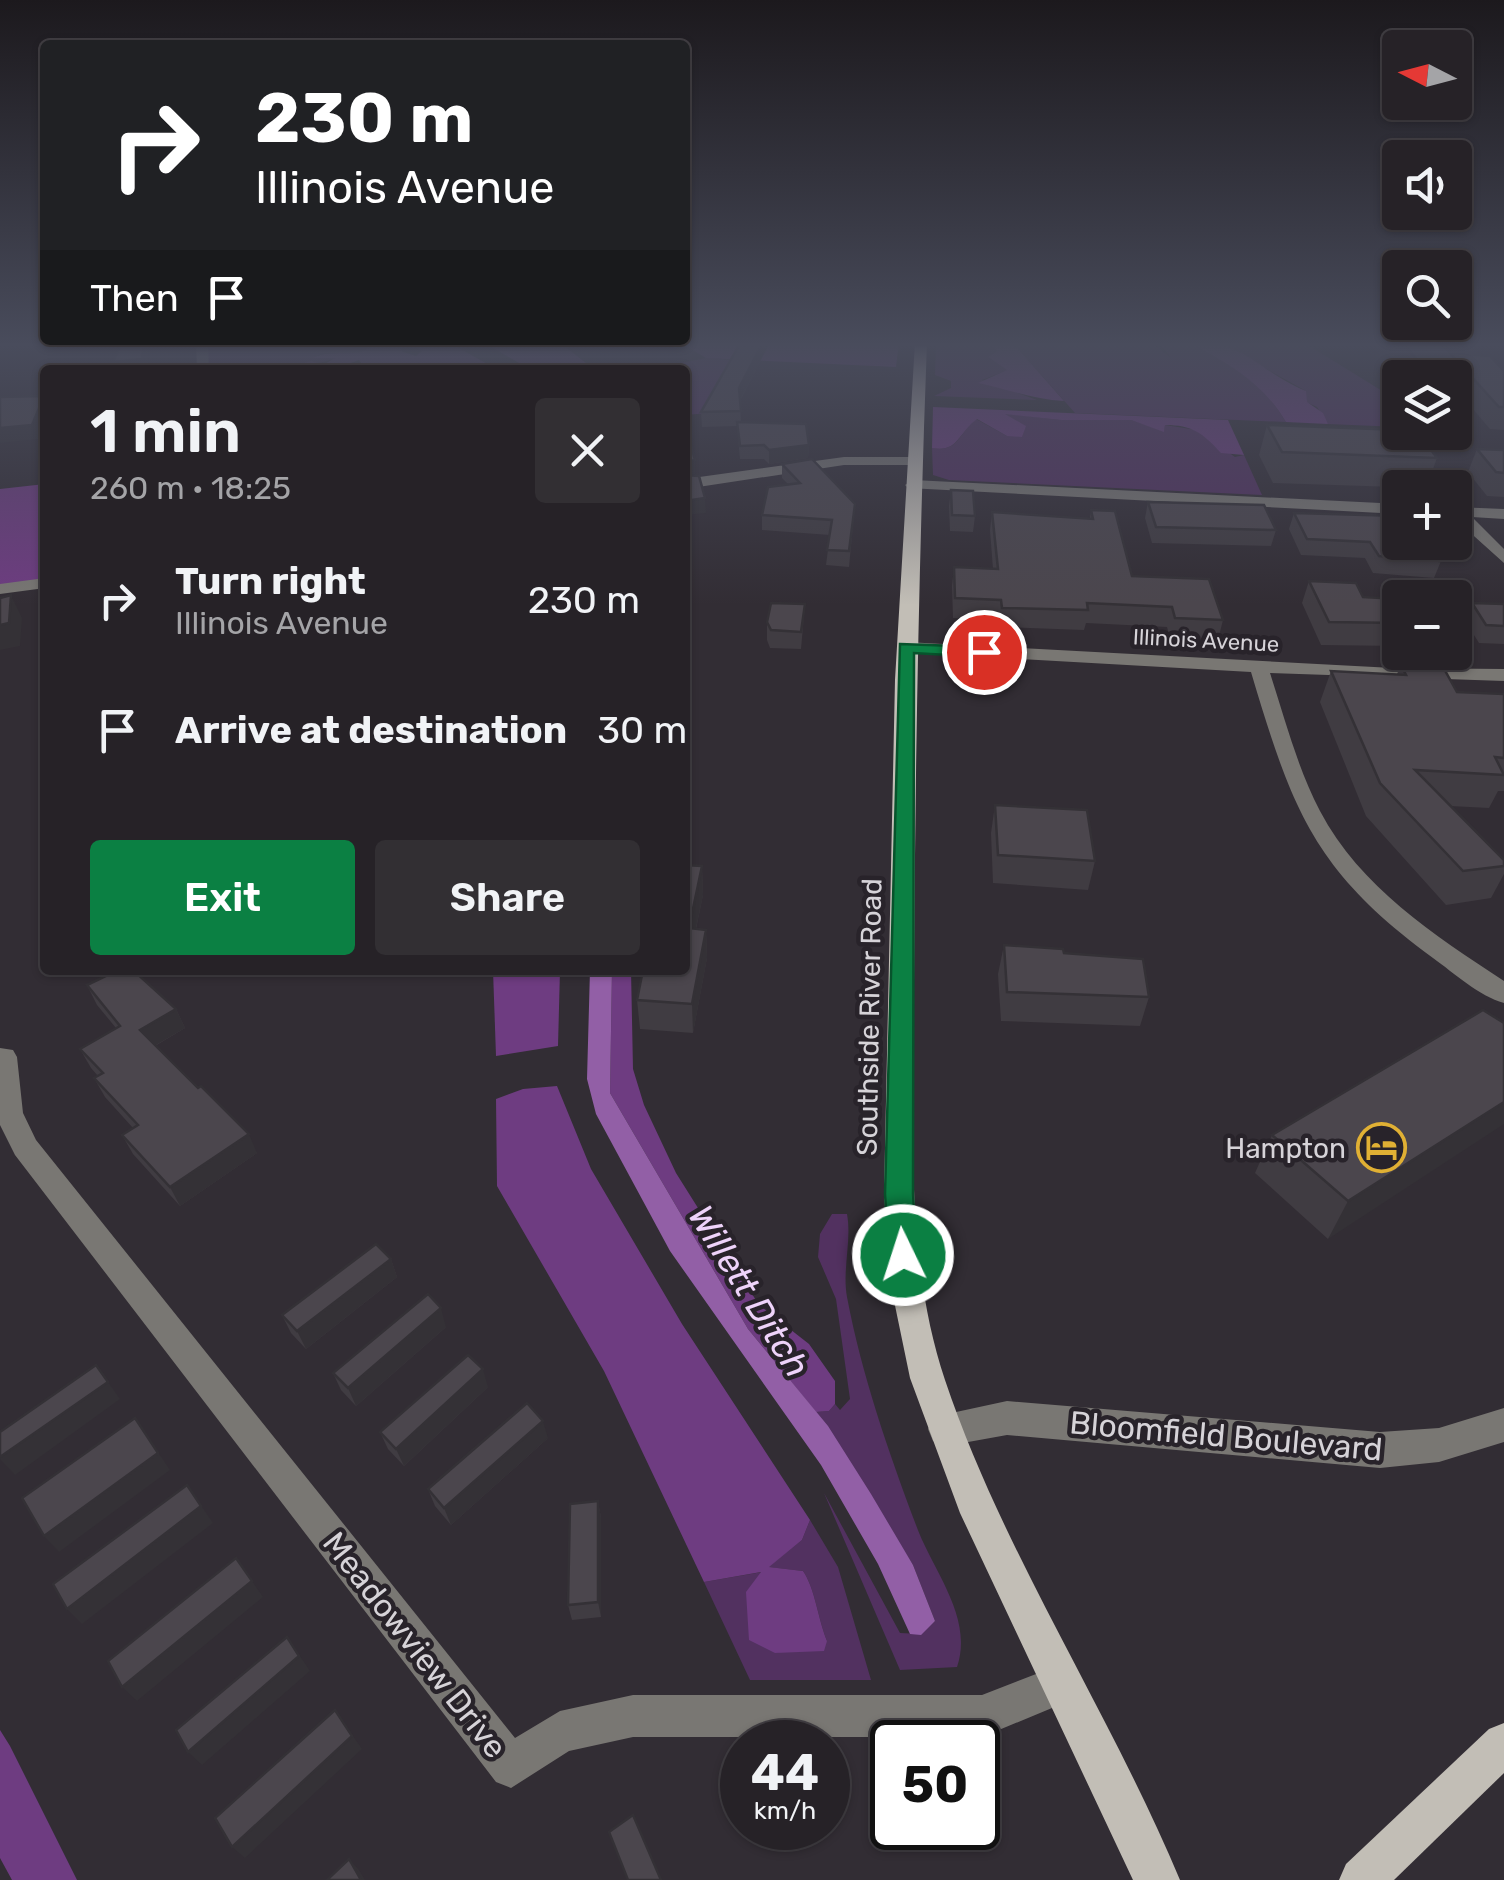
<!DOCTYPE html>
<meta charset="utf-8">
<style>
:root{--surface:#262227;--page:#322f33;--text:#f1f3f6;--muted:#a4a4a7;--line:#423f44;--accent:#0b8043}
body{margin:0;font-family:Rubik,sans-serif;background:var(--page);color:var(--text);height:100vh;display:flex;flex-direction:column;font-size:38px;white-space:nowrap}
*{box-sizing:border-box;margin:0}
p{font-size:32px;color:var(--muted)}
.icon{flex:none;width:55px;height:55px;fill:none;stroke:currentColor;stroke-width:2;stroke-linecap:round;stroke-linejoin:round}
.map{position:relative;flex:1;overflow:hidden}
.side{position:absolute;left:40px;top:365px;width:650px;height:610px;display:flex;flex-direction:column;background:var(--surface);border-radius:10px;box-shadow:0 2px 8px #0004,0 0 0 2px var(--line)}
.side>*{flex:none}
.banner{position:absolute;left:40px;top:40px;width:650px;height:305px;border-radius:10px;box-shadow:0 2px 8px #0004,0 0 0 2px var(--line);background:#202124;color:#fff;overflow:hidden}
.needle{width:65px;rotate:276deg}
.fabs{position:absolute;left:1382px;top:30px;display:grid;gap:20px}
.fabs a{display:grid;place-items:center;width:90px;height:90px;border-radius:10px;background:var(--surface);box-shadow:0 2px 8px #0004,0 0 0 2px var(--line);font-size:50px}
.speed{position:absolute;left:720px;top:1720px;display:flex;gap:20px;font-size:50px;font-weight:700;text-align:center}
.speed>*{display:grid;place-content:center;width:130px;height:130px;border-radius:50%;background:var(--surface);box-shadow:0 2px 8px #0004,0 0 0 2px var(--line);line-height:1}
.speed small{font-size:25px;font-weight:400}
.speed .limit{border:5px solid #111;border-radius:15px;background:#fff;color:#111}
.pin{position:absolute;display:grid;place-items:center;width:85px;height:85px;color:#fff;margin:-42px;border:5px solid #fff;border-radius:50%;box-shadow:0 2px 10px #0007}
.me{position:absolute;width:110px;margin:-55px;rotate:356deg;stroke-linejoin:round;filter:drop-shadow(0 0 8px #0008)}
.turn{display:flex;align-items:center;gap:35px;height:210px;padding:0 50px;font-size:45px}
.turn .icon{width:130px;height:130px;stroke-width:2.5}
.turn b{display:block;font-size:70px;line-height:85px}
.then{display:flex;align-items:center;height:95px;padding:0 50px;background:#0003;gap:20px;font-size:38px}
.round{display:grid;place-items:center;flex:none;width:105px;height:105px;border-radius:10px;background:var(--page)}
.headline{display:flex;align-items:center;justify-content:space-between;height:170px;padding:0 50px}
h1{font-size:60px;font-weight:600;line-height:75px}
.primary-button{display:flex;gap:20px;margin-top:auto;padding:20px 50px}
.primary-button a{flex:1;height:115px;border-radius:10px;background:var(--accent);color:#fff;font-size:40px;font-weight:600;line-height:115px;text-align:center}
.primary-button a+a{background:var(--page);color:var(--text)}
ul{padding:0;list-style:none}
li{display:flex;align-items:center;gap:30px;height:130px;padding:0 50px}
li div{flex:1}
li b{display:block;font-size:38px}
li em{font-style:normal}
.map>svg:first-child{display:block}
</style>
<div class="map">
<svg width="1504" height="1880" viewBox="0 0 1504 1880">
<rect width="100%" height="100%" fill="#322d34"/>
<g fill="#523160">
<path d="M207 342H265L260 344 312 345 306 342 390 344C376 346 370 351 358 354 341 358 331 348 315 357L338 358 300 368 310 366 313 370H209Z"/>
<path d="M936 342 993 344 999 351 989 358 1008 370 982 380 1037 400 934 396 951 388V381L935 375Z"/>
<path d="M1012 342H1151L1171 358 1158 342C1167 342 1181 340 1190 342 1229 353 1266 389 1286 422L1075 413Z"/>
<path d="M1218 342H1303L1400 402V427L1328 424 1317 407 1306 402V391Z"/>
<path d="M706 358 734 360 735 411 685 415V370H645Z"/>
<path d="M1002 413 1061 420H1131L1164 431 1165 425 1197 430 1235 457 1244 455 1262 495 949 480 933 475 932 448C958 453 959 433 976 419L1007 436H1022L1025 426Z"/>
<path d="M832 1214H847C852 1241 842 1269 847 1297 862 1376 888 1450 916 1525 932 1570 974 1617 957 1667L900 1670 824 1493 900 1633 921 1634 935 1621 913 1565 816 1412 829 1411 835 1404 840 1410 850 1399 836 1299 818 1257 820 1234Z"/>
<path d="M810 1520 838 1567 871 1680H750L704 1582 762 1572 775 1653 827 1641C818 1619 815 1588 803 1571L768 1567 802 1540Z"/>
</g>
<g fill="#6e3c81">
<path d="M370 342H395L403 352 416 356 422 351 408 342H448L498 370H396L389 368 418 364 365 368 359 360 331 370 294 366 311 361 323 365 335 358H313C333 348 350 360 369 348L356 346 388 344Z"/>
<path d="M483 342H559L595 370H531Z"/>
<path d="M680 342H899L896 367 706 358Z"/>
<path d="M987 342H1012L1064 401C1035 400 1007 389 978 383L1007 370 988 357 998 351Z"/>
<path d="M1189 342C1249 342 1257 371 1306 391L1307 402 1323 413 1328 424 1286 422C1262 382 1229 364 1189 342Z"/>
<path d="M933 407 1228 420 1244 455 1221 453C1203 433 1192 425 1165 425L1164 432 1131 420H1061L1005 414 1026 426 1022 437 1007 436 977 419C958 433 958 453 932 448Z"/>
<path d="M45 484V579L0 586V489Z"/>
<path d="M493 970H560L558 1046 496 1056Z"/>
<path d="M612 970H631L633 1069 644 1105 676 1173 759 1305 809 1344 835 1381V1404L829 1411 816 1412 748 1329 610 1093Z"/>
<path d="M557 1086 591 1169 682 1324 810 1520 802 1540 769 1567 803 1571C815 1588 818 1619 827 1641L824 1651 775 1653 749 1640 746 1592 761 1572 704 1582 604 1371 497 1186 496 1099 523 1089Z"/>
<path d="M0 1730 10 1746 77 1880H12L0 1858Z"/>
</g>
<path fill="#925fa6" d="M590 970H612L610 1093 748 1329 828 1426 871 1494 913 1565 935 1621 921 1635 910 1634 878 1564 821 1465 670 1251 596 1114 587 1079Z"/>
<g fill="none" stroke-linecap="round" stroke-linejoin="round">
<g fill="#797773" fill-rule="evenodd">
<path d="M196 342H208L209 370H197Z"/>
<path d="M844 457H914L921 461 914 465H844L685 489V479Z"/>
<path d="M913 480 1400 504V514L908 488 905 485Z"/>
<path d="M1455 507 1504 509V519L1472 517 1504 549V563L1455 519Z"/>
<path d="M45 578V588L0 594V584Z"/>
<path d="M906 642 1393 668 1504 669V681L1270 673C1285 719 1297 767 1320 811 1360 887 1434 935 1504 981V1003C1479 996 1454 973 1433 958 1313 870 1292 809 1251 672L899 652V644Z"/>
<path d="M0 1048 13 1050 17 1057 23 1113 36 1140 515 1738 560 1711 633 1695H982L1062 1664 1076 1670 1082 1684 1076 1698 982 1737H633L569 1751 511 1788 496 1782 15 1155 0 1125Z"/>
<path d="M1007 1401 1380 1432 1439 1428 1504 1408V1442L1439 1462 1380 1468 1007 1435 946 1446 933 1441 928 1429 933 1417Z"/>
</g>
<g fill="#c2beb6" fill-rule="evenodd">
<path d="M915 342H927C919 556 915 769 914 983 914 1114 903 1254 945 1380 1004 1555 1109 1710 1180 1880H1133L960 1513 910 1378 892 1291 884 1195 895 680Z"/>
<path d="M1504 1723V1773L1394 1880H1339L1346 1864 1489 1729Z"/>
</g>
</g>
<g fill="#403c42">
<path d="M770 342 740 401 741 422 809 445 808 458 769 464 764 459H740L737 426 702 427 701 412Z"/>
<path d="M1393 342H1440L1450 354 1504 371V430L1490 429 1455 388V378H1407L1389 355Z"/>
<path d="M1267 425 1437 458 1426 488 1273 483 1259 455Z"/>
<path d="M1477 449 1504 450V497L1487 496 1468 472Z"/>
<path d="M782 464 855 504 849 567 826 565 830 535 762 530V515L788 484 782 478Z"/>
<path d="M951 490 975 516 973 532 950 531 949 506Z"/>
<path d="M1148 502 1276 530 1271 546 1152 543 1145 518Z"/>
<path d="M1091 510 1132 576 1223 620 1218 640 1170 638 1167 627 1086 623 1084 630 999 627 998 620 953 618 952 586 954 567 993 569 990 530 992 512 1090 518Z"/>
<path d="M1294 513 1441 561 1434 578 1373 573 1365 558 1301 555 1289 529Z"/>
<path d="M1309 581 1363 597 1400 599V646L1321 645 1302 603Z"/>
<path d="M1472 603 1504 604V644L1479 643 1467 624 1458 646H1455V624L1464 620Z"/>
<path d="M805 604 801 649 770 648 767 640V622Z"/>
<path d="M1401 665 1457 692 1504 694V791H1498L1489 808 1450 806 1504 860V874L1491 898 1446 905 1366 816 1320 702 1331 671 1397 674Z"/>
<path d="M995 805 1095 861 1088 890 993 883 991 833Z"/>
<path d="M702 866 703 895 696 929 706 930 707 958 693 1033 640 1029 637 1000Z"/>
<path d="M1004 945 1064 953 1149 997 1140 1026 1001 1021 998 974Z"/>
<path d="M87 985 176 1009 185 1028 155 1046 257 1153 180 1206 133 1154 122 1135 133 1128 105 1097 94 1078 98 1076 91 1068 80 1049 116 1028 97 1005Z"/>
<path d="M1503 1024 1328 1239 1255 1173 1272 1135Z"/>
<path d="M391 1259 397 1277 306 1349 291 1333 282 1315Z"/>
<path d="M446 1327 356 1406 341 1390 333 1373Z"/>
<path d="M488 1387 404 1466 388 1449 380 1432Z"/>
<path d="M548 1438 451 1525 435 1506 428 1489Z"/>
<path d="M598 1501 601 1518V1617L572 1620 568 1605Z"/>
</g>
<g fill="#343136">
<path d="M144 342H149L147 370H116L113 362Z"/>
<path d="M763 342H770L739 402V388Z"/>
<path d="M44 396 45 420 38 439 0 443V428Z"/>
<path d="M809 445 808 458 769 464V450Z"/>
<path d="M695 460V474L685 476V462Z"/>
<path d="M705 498 706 513 685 515V501Z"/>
<path d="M11 595 22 618 20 646 0 650V625Z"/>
<path d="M702 866 703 895 690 957 689 928Z"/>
<path d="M706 930 707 958 693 1033 692 1004Z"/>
<path d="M176 1009 185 1028 149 1049 140 1030Z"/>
<path d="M1504 1102V1124L1328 1239 1348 1201Z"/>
<path d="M249 1134 257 1153 180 1206 170 1187Z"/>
<path d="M391 1259 397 1277 306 1349 297 1331Z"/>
<path d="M441 1308 446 1327 356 1406 348 1388Z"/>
<path d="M483 1369 488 1387 404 1466 396 1449Z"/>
<path d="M108 1382 120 1399 15 1475 0 1459V1457Z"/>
<path d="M135 1418 170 1470 59 1552 44 1536Z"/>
<path d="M543 1421 548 1438 451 1525 444 1508Z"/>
<path d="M187 1485 213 1523 82 1624 67 1609Z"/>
<path d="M598 1501 601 1518V1617L598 1602Z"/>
<path d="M236 1558 263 1597 137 1701 122 1687Z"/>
<path d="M287 1637 310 1671 202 1765 188 1752Z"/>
<path d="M335 1710 362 1749 245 1858 232 1847Z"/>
<path d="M349 1859 359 1870 365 1880H361Z"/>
</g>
<g fill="#4b464d" stroke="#343136" stroke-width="2.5">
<path d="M122 342H144L142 359 113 362Z"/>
<path d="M741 342H763L739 388 741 411 701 412Z"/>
<path d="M1402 342H1440L1459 363 1419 362Z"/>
<path d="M1450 353 1490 356 1504 371V407H1499Z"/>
<path d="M44 396 32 425 0 428V397Z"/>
<path d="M737 422 806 424 809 445 769 450 764 445 740 446Z"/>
<path d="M1267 425 1400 430V432H1418L1437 458 1282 452Z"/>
<path d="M689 439 695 460 685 462V440Z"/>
<path d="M1477 449 1504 450V473L1496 472Z"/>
<path d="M812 459 855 504 849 551 827 550 832 520 762 515 768 487 800 483 782 464Z"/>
<path d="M685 475 699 476 705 498 685 501Z"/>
<path d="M951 490 973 491 975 516 952 515Z"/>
<path d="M1148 502 1264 505 1276 530 1156 527Z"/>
<path d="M1091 510 1115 511 1132 576 1209 579 1223 620 1175 618 1172 607 1087 603 1088 610 1002 608 1001 600 955 598 954 567 998 569 992 512 1093 519Z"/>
<path d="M1294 513 1400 516V542H1429L1441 561 1379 556 1370 542 1307 539Z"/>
<path d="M1309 581 1356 583 1363 597 1400 599V623L1329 622Z"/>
<path d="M11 595 9 623 0 625V598Z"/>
<path d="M771 603 805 604 801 632 771 630 767 622Z"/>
<path d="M1472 603 1504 604V626L1486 625Z"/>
<path d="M1455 604 1467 624H1455Z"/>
<path d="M1401 665 1443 667 1457 692 1504 694V758L1495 757 1504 775 1415 770 1504 860V866L1463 871 1380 783 1331 671 1406 675Z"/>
<path d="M995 805 1087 810 1095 861 998 855Z"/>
<path d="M685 865 702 866 689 928 706 930 692 1004 637 1000 643 970H685Z"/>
<path d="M1004 945 1063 949 1064 953 1143 959 1149 997 1007 992Z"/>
<path d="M118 970H133L176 1009 140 1030 198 1088 201 1086 249 1134 170 1187 122 1135 138 1125 94 1078 103 1073 80 1049 120 1026 87 985Z"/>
<path d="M1483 1010 1504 1023V1102L1348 1201 1272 1135Z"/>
<path d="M376 1244 391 1259 297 1331 282 1315Z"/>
<path d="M428 1294 441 1308 348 1388 333 1373Z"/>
<path d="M468 1355 483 1369 396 1449 380 1432Z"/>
<path d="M96 1365 108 1382 0 1457V1432Z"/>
<path d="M527 1403 543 1421 444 1508 428 1489Z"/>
<path d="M135 1418 158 1453 44 1536 22 1498Z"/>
<path d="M187 1485 201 1506 67 1609 53 1584Z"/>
<path d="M598 1501V1602L568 1605 570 1504Z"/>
<path d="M236 1558 252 1581 122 1687 108 1661Z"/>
<path d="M287 1637 299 1656 188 1752 176 1730Z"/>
<path d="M335 1710 352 1736 232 1847 215 1818Z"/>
<path d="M633 1815 661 1880H628L609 1832Z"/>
<path d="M349 1859 361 1880H327Z"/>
</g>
<linearGradient id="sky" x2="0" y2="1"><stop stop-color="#1c191d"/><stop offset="0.57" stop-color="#494c5c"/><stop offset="1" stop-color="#494c5c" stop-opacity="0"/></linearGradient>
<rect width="1504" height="605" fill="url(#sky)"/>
<path fill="#0b8043" stroke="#07532c" stroke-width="2.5" d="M900 644 984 647 993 652 984 657 914 653 913 1194 917 1255 913 1264 903 1267 893 1264 889 1255 885 1194Z"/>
<defs>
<symbol id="hotel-ring" viewBox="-11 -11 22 22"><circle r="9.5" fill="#28232a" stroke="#e0b034" stroke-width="1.5"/><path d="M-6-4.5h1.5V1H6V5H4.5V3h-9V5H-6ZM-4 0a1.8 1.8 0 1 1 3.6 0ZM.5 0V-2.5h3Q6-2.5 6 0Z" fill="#e0b034"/></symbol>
</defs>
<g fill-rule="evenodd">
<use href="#hotel-ring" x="1354" y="1120" width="55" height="55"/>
</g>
<g text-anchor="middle" stroke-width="9" stroke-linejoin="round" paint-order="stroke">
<g font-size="22" fill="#d6d3d8" stroke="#28232a">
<text transform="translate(1206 640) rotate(3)" y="8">Illinois Avenue</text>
</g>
<g font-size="28" fill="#d6d3d8" stroke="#28232a">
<text transform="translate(869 1017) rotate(-89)" y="10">Southside River Road</text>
</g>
<g font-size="28" fill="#d6d3d8" stroke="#28232a" text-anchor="end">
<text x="1346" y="1158">Hampton</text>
</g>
<g font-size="32" fill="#d6d3d8" stroke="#28232a">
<text transform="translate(1226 1436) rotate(5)" y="11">Bloomfield Boulevard</text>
<text transform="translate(415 1645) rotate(52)" y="11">Meadowview Drive</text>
</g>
<g font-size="35" font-style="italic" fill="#eed3fa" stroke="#28232a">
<text transform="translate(749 1291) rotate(58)" y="12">Willett Ditch</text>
</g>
</g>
</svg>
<div class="fabs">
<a><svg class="needle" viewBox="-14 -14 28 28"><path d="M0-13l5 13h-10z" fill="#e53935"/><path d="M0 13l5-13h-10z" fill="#a4a4a7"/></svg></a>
<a><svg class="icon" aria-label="sound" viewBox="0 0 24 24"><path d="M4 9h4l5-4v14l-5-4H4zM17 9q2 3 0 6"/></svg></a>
<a><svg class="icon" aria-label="search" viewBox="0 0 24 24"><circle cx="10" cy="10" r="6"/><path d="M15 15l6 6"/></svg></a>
<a><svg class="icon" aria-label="layers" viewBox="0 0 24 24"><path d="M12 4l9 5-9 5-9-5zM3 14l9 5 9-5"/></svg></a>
<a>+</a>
<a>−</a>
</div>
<div class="speed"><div>44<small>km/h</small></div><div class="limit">50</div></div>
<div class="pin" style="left:984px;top:652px;background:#d93025"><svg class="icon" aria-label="arrive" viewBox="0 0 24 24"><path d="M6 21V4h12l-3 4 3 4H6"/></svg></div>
<svg class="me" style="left:903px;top:1255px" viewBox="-20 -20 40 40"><circle r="17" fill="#0b8043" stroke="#fff" stroke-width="3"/><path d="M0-11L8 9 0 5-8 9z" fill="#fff"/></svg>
<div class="banner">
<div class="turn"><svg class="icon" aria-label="right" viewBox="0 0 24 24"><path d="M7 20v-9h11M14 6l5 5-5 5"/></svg><div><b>230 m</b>Illinois Avenue</div></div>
<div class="then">Then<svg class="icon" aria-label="arrive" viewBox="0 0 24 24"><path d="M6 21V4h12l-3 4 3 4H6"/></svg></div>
</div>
<section class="side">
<div class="headline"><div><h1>1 min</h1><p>260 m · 18:25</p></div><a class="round"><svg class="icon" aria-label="close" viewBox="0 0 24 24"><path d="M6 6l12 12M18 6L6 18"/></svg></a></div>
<ul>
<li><svg class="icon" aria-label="right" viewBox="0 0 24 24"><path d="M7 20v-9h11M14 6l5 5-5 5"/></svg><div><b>Turn right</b><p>Illinois Avenue</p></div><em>230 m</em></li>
<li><svg class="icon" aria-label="arrive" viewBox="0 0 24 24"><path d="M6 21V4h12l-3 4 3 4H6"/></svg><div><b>Arrive at destination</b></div><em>30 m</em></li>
</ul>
<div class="primary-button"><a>Exit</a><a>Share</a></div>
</section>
</div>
